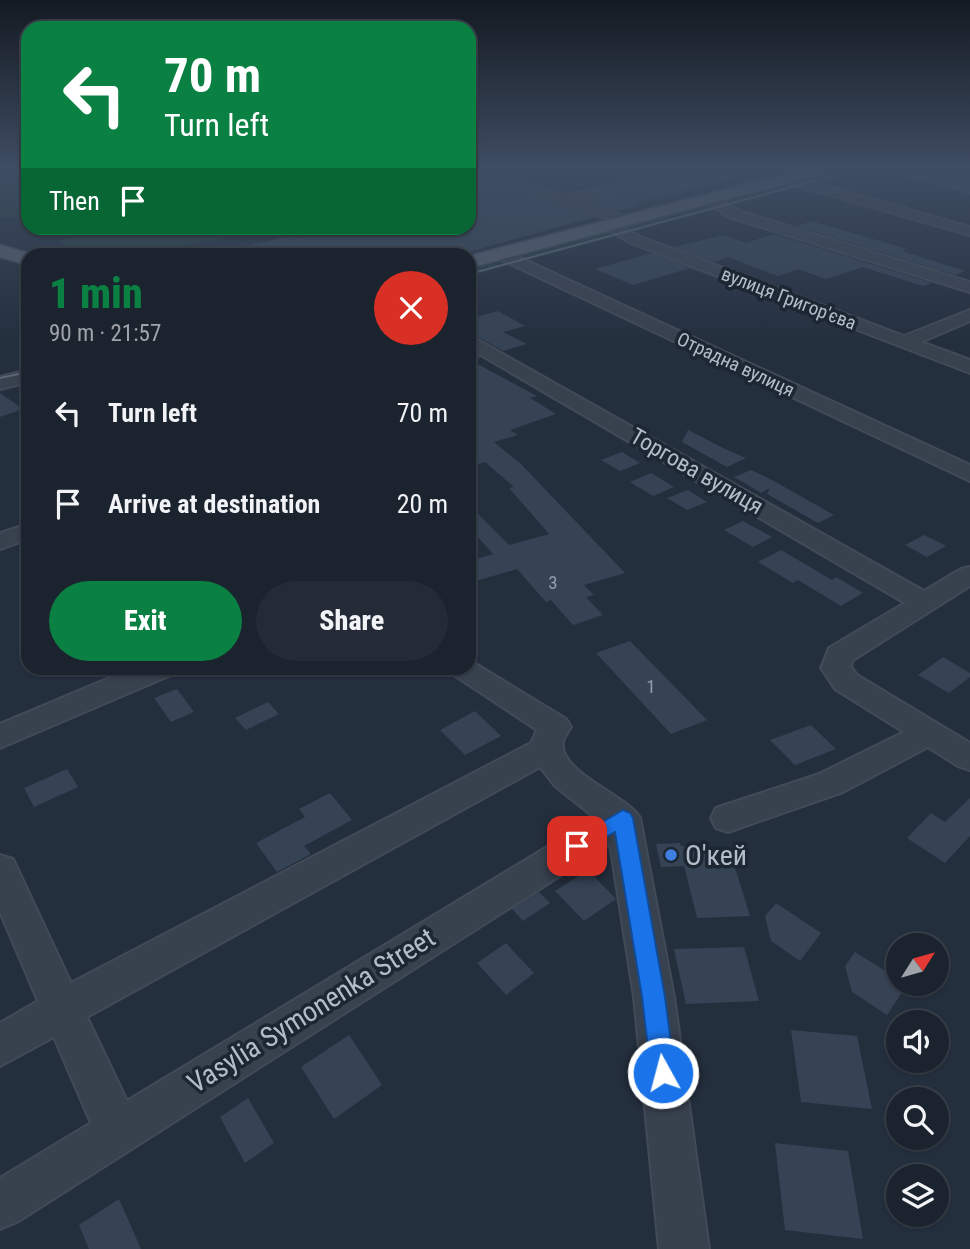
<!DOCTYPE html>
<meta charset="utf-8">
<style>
:root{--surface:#1b232e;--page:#242b36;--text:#f1f3f6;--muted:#a0a4aa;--line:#39404a;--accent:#0b8043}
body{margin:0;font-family:"Roboto Condensed",sans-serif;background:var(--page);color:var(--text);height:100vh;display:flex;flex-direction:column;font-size:26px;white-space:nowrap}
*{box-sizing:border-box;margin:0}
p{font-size:23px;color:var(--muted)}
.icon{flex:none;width:38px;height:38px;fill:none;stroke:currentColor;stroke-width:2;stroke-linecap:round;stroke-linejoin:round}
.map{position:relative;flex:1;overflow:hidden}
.sheet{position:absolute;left:21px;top:248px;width:455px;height:427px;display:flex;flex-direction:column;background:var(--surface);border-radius:21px;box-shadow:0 2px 5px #0004,0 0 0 2px var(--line)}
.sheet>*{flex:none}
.top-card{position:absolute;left:21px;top:21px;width:455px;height:214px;border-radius:21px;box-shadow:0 2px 5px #0004,0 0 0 2px var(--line);background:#0b8043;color:#fff;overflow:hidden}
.needle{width:46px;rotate:53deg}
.fabs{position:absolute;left:886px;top:933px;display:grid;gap:14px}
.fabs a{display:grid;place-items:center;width:63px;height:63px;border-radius:50%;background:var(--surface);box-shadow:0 2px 5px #0004,0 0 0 2px var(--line);font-size:35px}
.pin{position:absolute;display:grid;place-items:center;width:60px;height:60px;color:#fff;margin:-30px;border-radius:14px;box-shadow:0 4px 10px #0006}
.me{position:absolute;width:77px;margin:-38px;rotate:353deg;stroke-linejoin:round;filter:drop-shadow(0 0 5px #0008)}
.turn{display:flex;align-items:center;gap:24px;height:147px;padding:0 28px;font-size:32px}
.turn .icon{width:91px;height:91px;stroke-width:2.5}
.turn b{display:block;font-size:49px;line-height:60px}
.then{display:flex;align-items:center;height:66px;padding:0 28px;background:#0003;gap:14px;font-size:26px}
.round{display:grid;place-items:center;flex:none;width:74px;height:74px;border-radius:37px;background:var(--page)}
.summary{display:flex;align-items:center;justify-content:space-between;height:119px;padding:0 28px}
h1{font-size:42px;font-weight:800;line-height:52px;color:var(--accent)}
.cta{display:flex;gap:14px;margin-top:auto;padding:14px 28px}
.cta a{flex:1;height:80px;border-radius:42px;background:var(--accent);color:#fff;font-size:28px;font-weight:800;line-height:80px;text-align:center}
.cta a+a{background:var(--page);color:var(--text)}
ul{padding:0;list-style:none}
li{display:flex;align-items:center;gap:21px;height:91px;padding:0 28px}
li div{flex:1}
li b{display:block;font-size:26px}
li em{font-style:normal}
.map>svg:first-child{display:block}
</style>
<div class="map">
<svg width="970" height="1249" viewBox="0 0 970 1249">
<rect width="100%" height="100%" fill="#242f3e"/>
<g fill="#263c3f">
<rect x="0" y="169" width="28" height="49"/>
<path d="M829 169H866L469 276V264Z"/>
<path d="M61 228H272L140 255H79L58 241 77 236Z"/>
</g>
<g fill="#364354">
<path d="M704 169H752V174L633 204 639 206 618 211 588 201 702 172Z"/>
<path d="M469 175 595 217 454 256H233V249L295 235 301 238 343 228H469Z"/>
<path d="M812 221 907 249 902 251 965 271 955 275 797 226Z"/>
<path d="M774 234 932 283 923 286 863 267 826 279 798 269 778 276 728 257 714 262 674 247 723 235 746 243Z"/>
<path d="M651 253 690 268 633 285 595 269Z"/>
<path d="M498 311 525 326 503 332 527 344 503 351 469 332V319Z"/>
<path d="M469 351 481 358 472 361 537 396 530 398 556 414 510 430 518 435 494 442 522 465 625 573 584 585 594 595 586 597 603 615 573 625 551 600 546 602 517 569 469 583V561L493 554 469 527V505L509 545 549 534 509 488 514 487 485 462 469 467Z"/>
<path d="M0 393 23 409 0 417Z"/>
<path d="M688 430 725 449 746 458 727 467 682 442Z"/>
<path d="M622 452 640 463 620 471 601 460Z"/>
<path d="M751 470 774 481 834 515 818 523 767 494 770 488 761 493 734 477Z"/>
<path d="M651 473 674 487 653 496 630 482Z"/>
<path d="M688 490 707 502 687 510 667 498Z"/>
<path d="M743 521 772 537 753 547 724 530Z"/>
<path d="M924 535 946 546 927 557 905 545Z"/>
<path d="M781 550 832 580 836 577 863 593 841 606 798 580 793 583 758 562Z"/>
<path d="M630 641 707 720 671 734 596 653Z"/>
<path d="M943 657 970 673V677L949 693 918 675Z"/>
<path d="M177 689 194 712 171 722 154 698Z"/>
<path d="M268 702 279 714 246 730 235 718Z"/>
<path d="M475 711 501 736 465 755 440 730Z"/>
<path d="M811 725 836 749 795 765 770 740Z"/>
<path d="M67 769 78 787 34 807 24 788Z"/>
<path d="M330 793 352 820 304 846 311 854 277 872 256 843 305 817 299 809Z"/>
<path d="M970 798V836L945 863 907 838 931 813 945 822Z"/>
<path d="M680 843 681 846H697L698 850H711L715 862 733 861 750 916 697 918 684 866 661 867 656 844Z"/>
<path d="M588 870 616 899 584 921 555 891Z"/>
<path d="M539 892 550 903 523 921 512 909Z"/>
<path d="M776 903 821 933 800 961 771 941 765 916Z"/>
<path d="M506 943 534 973 506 995 477 963Z"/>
<path d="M744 947 759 1001 686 1004 674 949Z"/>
<path d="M855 952 898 979V984L907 985 887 1015 852 992 845 966Z"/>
<path d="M791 1030 857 1036 872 1109 801 1102Z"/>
<path d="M349 1035 382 1085 334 1119 301 1067Z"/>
<path d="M248 1098 274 1143 245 1163 220 1117Z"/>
<path d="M775 1143 848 1151 863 1239 785 1230Z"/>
<path d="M119 1199 141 1249H89L79 1225Z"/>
</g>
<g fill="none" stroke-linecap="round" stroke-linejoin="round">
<defs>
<g id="minor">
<path d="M469 169H484L566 196 681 169H701L579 201 631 218 633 221 626 225 469 172Z"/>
<path d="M887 169H906L970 184V192Z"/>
<path d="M785 174 970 227V235L781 181 779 178Z"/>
<path d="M710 194 739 211 970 282V292L729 217 705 201 703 198Z"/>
<path d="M610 221 641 237 904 336 970 310V321L921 342 970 360V373L631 243 605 228 603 225Z"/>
<path d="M501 249 970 465V481L496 257 493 254 496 251Z"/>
<path d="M469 335 924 591 961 569 970 567V586L853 660 851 667 857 675 970 743V770L958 766 928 747 843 792 728 832 716 828 711 818 716 808 819 774 904 732 835 689 821 668 829 648 905 603 469 348Z"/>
<path d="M28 370V382L0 389V377Z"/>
<path d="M28 524V539L0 549V533Z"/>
<path d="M469 660 566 719 571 727C568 732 564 737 563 742 558 772 628 796 640 818L674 997 709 1249H659L634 997 610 844 17 1222 0 1229V1178L91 1123 54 1037 0 1066V1023L38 1001 0 912V855L13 859 71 983 531 743 537 730 454 675 450 668H469ZM540 767 555 786 595 818 127 1101 87 1017Z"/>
<path d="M133 668H175L171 675 0 748V724Z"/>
</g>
<g id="major">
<path d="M805 169H830L828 172 469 268V256Z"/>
<path d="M0 245 35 255 36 256H28V265L0 257Z"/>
</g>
</defs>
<use href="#minor" stroke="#414a57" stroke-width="4"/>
<use href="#major" stroke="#414a57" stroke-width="3"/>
<use href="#minor" fill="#38414e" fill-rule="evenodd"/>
<use href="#major" fill="#56606e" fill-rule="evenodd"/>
<g stroke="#5a6575" stroke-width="2">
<path d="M469 274 859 169"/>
<path d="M0 378 28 372"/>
</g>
</g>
<linearGradient id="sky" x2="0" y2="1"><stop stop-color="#141a22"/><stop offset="0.49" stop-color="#3f4d63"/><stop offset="1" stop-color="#3f4d63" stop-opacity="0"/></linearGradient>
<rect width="970" height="343" fill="url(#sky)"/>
<path fill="#1a73e8" stroke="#114b97" stroke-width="2" d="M623 810 630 813 633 818 665 997 675 1073 672 1081 663 1085 654 1081 651 1073 642 997 615 832 577 854 570 852 567 846 570 841Z"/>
<circle fill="#3f7fe0" stroke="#1d2633" stroke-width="2.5" cx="671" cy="855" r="7"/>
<g text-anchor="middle" stroke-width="7" stroke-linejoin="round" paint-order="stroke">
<g font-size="19" fill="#b4bcc9" stroke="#1d2633">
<text transform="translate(789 298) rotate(21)" y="7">вулиця Григор'єва</text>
<text transform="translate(736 364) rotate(25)" y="7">Отрадна вулиця</text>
</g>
<g font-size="19" fill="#929caa">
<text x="553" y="589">3</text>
<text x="651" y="693">1</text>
</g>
<g font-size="23" fill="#b4bcc9" stroke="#1d2633">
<text transform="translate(697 471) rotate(30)" y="8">Торгова вулиця</text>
</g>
<g font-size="28" fill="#b4bcc9" stroke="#1d2633" text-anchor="start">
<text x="685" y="865">О'кей</text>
</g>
<g font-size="28" fill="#b4bcc9" stroke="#1d2633">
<text transform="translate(311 1010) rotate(-32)" y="10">Vasylia Symonenka Street</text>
</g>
</g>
</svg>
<div class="fabs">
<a><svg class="needle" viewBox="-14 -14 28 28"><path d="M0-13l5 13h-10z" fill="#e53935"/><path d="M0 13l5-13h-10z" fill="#a0a4aa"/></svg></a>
<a><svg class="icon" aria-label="sound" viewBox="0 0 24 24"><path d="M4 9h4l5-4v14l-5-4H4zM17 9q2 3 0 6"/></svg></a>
<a><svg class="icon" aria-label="search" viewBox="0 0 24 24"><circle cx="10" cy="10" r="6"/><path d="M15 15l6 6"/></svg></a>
<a><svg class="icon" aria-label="layers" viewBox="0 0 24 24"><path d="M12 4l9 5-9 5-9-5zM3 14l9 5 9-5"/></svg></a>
</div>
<div class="pin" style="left:577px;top:846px;background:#d93025"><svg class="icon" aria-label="arrive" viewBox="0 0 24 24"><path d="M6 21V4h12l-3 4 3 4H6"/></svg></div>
<svg class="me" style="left:663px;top:1073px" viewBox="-20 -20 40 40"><circle r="17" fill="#1a73e8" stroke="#fff" stroke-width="3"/><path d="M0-11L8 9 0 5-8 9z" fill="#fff"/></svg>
<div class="top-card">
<div class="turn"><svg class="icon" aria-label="left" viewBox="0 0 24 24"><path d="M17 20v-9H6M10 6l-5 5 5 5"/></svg><div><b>70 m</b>Turn left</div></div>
<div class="then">Then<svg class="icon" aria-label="arrive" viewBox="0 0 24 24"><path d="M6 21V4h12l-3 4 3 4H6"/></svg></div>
</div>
<section class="sheet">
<div class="summary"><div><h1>1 min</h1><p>90 m · 21:57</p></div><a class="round" style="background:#d93025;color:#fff"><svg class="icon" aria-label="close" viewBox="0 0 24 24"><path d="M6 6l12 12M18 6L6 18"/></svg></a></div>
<ul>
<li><svg class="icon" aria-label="left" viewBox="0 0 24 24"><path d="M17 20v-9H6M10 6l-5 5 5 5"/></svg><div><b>Turn left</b></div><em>70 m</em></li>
<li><svg class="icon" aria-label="arrive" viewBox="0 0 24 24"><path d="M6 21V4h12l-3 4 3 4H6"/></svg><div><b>Arrive at destination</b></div><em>20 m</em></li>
</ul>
<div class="cta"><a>Exit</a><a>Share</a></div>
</section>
</div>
